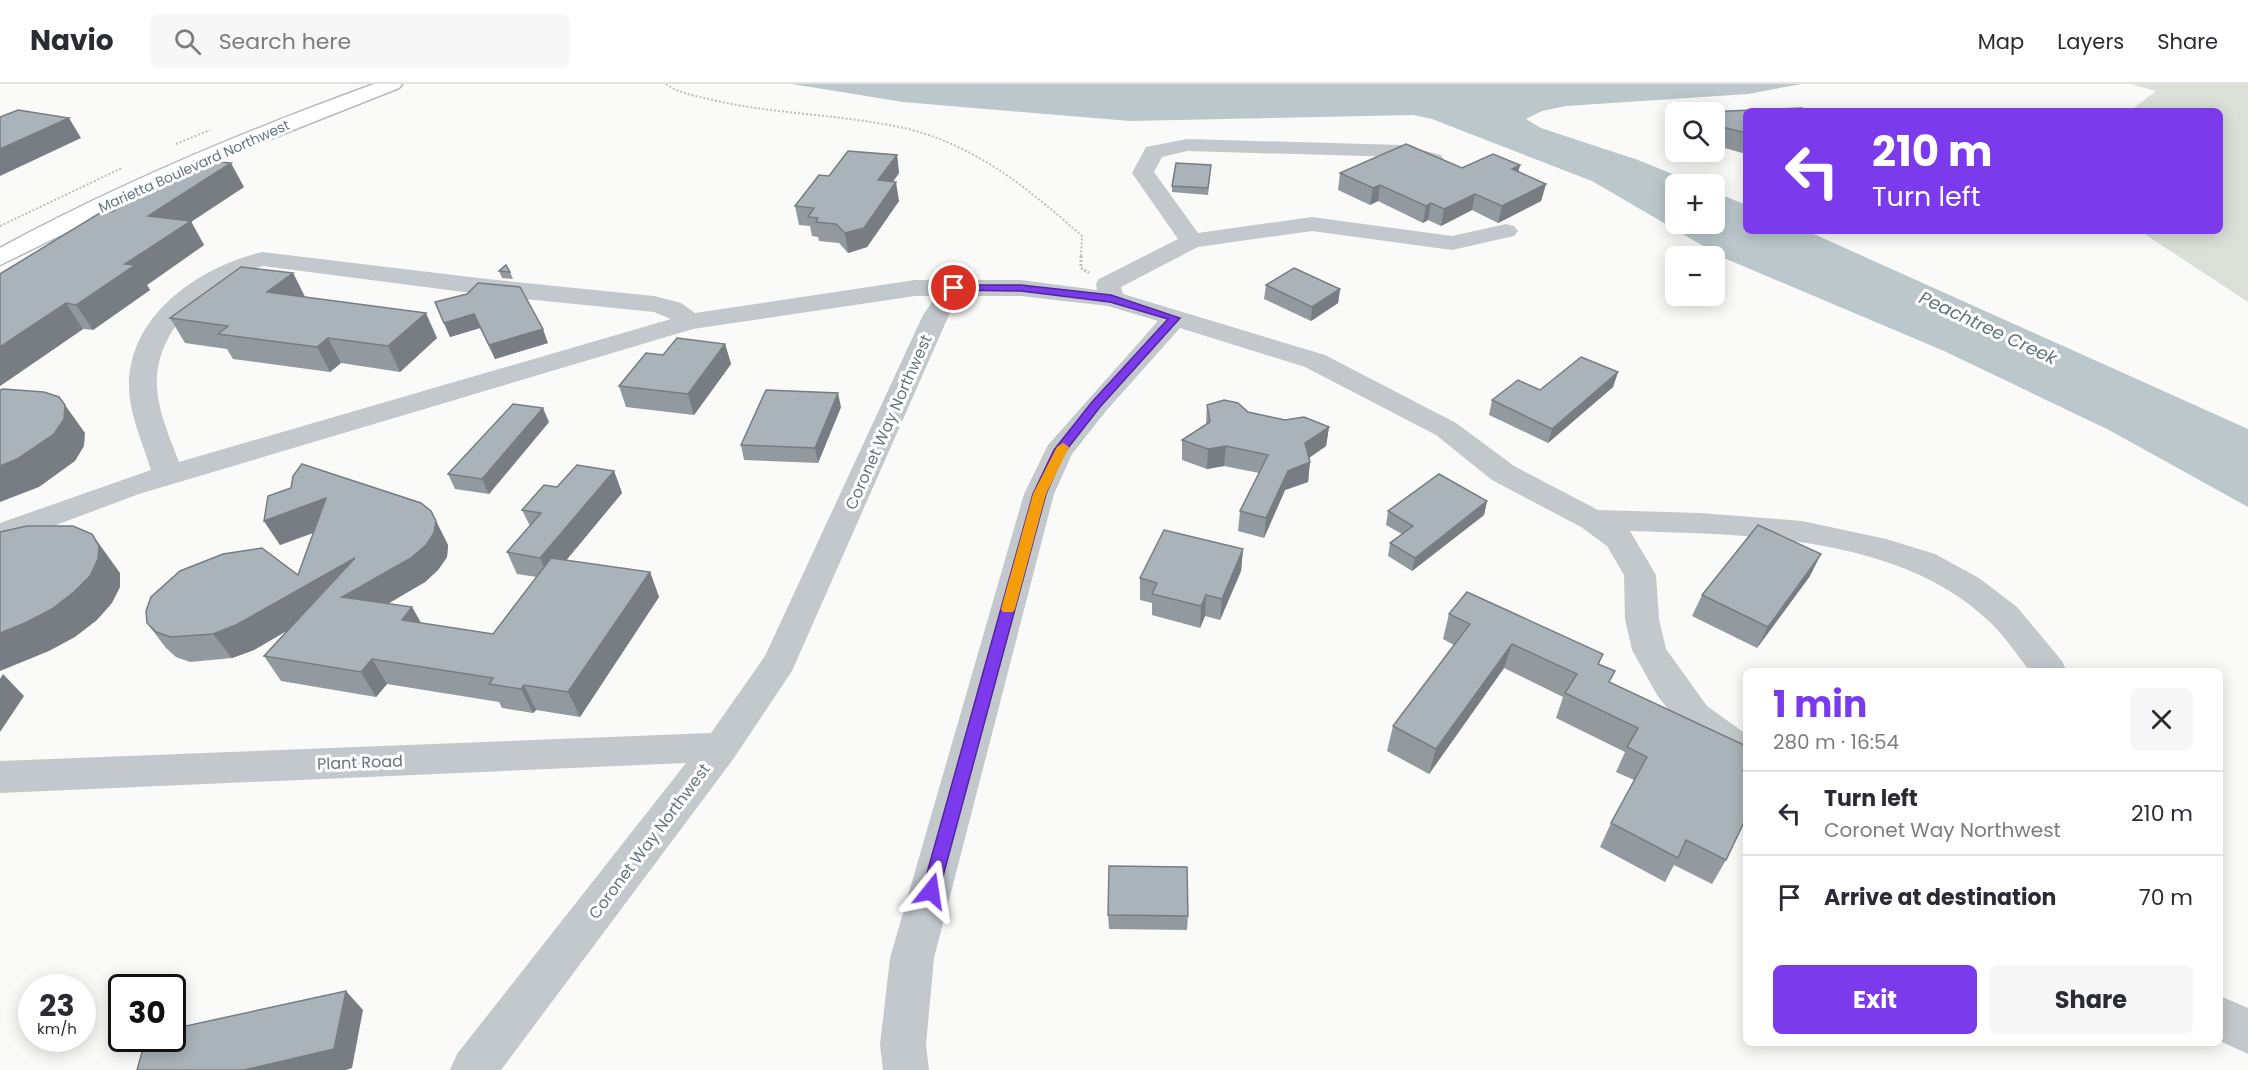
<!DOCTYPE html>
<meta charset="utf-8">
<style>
:root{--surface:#fff;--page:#f7f7f7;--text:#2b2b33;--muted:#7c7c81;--line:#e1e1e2;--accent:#7c3aed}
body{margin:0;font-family:Poppins,sans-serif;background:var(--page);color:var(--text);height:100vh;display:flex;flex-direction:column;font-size:22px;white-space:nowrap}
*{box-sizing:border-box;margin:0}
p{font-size:20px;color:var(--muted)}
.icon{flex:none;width:33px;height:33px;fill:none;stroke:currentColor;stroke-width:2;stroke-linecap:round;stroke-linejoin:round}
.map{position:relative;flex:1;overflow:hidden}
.details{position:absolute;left:1743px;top:584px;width:480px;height:378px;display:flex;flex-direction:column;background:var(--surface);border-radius:9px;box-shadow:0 3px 15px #0003}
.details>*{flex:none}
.guide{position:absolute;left:1743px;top:24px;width:480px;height:126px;border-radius:9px;box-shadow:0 3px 15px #0003;background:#7c3aed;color:#fff;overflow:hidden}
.controls{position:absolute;left:1665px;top:18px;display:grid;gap:12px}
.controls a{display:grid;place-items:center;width:60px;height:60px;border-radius:9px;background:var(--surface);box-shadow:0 3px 15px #0003;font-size:30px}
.speed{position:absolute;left:18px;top:890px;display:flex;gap:12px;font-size:30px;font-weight:700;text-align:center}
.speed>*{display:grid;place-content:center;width:78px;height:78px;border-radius:50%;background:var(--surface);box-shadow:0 3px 15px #0003;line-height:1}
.speed small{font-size:15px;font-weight:400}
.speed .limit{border:3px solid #111;border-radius:9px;background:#fff;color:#111}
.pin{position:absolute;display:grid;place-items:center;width:51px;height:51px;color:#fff;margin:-26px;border:3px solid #fff;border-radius:50%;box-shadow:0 2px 6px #0007}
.me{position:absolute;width:66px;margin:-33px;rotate:15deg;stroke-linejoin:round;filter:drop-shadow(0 0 4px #0008)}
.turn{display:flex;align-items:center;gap:21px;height:126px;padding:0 30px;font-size:27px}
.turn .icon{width:78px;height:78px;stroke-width:2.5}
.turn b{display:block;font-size:42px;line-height:51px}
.round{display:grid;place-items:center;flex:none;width:63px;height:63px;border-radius:9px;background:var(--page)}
.summary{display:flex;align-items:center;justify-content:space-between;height:102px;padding:0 30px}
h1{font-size:36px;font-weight:700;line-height:45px;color:var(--accent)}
.action{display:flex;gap:12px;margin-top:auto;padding:12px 30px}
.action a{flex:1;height:69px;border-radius:9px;background:var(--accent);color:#fff;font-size:24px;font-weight:700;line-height:69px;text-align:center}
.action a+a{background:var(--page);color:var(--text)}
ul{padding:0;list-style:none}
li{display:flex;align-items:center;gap:18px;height:84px;padding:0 30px;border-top:2px solid var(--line)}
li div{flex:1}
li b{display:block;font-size:22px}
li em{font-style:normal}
header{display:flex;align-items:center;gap:36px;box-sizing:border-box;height:84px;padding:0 30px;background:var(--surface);border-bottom:2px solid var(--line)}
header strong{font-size:28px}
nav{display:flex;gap:33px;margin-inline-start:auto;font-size:21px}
.search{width:420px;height:54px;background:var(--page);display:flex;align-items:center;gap:15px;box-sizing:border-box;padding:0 21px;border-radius:9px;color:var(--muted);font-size:22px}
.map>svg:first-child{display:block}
</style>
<header>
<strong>Navio</strong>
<div class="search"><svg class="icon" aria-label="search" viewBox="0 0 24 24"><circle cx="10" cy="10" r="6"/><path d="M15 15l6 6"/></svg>Search here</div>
<nav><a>Map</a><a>Layers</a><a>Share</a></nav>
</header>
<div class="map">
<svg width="2248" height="986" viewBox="0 0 2248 986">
<rect width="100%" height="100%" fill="#fafaf8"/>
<path fill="#dadfd7" d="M2131 0H2248V218L2140 147H2220V27H2130L2156 7Z"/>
<path fill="#bbc7cb" d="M792 0H1801L1748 10 1566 22 1542 27 1526 35 1541 44 1638 76 1697 100H1676V140H1714L1715 108 1746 121V147H1807L2248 345V423L2109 346 1944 267 1724 174 1592 97 1432 35 1413 31 1130 37 903 18Z"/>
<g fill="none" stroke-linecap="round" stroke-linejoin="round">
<defs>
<path id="major" d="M374 0H402L399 4 200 83 0 181V164C120 99 245 47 374 0Z"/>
</defs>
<use href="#major" stroke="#b5babe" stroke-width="3"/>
<g stroke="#bbbfc2" stroke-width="2" stroke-dasharray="2 2" stroke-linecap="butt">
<path d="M666 0C680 10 697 12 713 16 777 31 844 30 908 45 977 62 1030 106 1082 152L1081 174"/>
<path d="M176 60 210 46"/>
<path d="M0 142 122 84"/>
</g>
<path stroke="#bbbfc2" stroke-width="3" stroke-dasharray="2 2" stroke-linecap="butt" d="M1081 172V184L1089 189"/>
<g fill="#c3c8cc" fill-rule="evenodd">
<path d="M1187 55 1401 61 1441 71 1444 76 1441 81 1433 82 1400 73 1187 67 1162 73 1154 88 1198 149 1312 133 1452 152 1506 140 1514 142 1518 147 1514 152 1452 166 1312 147 1198 163 1121 203 1123 210 1325 271 1456 339 1514 382 1598 426 1700 429 1802 437 1886 455 1935 470 1979 494 2017 523 2062 577 2066 586H2029C2017 571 2006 554 1992 540 1901 451 1750 451 1630 447L1656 491 1659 535 1666 565 1707 622 1746 650V685L1733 681 1681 642 1657 611 1632 566 1625 535 1624 491 1607 462 1581 443 1492 396 1436 351 1305 283 1180 244 1106 327 1072 370 1054 410 934 874 926 961 929 986H883L880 961 890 874 1024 410 1048 361 1158 237 1108 222 1021 212H962L949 231 792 587 734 674 501 986H450L457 970 686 679 0 709V677L711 649 765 572 923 231 936 212H915L693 245 139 410 0 462V439L151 386C143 359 129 330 129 302 129 230 200 183 262 168L487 195 654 212 681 219 695 229 915 196H1021L1097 206 1096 200 1099 195 1178 155 1132 89 1146 63ZM263 182 487 211 654 228 671 235 179 378C170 354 158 328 157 302 155 243 210 197 263 182Z"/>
<path d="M2220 912 2248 924V970L2220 957Z"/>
</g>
<use href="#major" fill="#fff" fill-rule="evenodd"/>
</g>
<g fill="#929a9f">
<path d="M1746 27V70L1714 61V28Z"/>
<path d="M897 71 899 89 893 98 899 117 867 163 848 169 839 159 819 157 818 153 812 152 810 142 799 141 795 122 829 92Z"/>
<path d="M1211 81 1208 111 1172 108V102Z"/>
<path d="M1520 81 1518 88 1546 100 1541 117 1498 139 1472 126 1441 142 1428 136 1423 139 1378 117 1370 121 1338 106 1340 89Z"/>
<path d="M244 103 191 137 204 161 147 201 150 206 93 246 83 245 0 302V190L112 128Z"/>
<path d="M499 187 510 188 513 195 502 194Z"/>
<path d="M293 189 305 213 437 254 400 288 341 279 330 288 233 275 227 265 185 259 170 234Z"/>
<path d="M1266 201 1340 205 1338 219 1311 237 1264 215Z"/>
<path d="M435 218 548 259 495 275 480 244 450 253Z"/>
<path d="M725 260 731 280 694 331 626 323 619 302Z"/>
<path d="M1618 288 1613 303 1548 359 1489 331 1492 316 1540 306Z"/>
<path d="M1207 321 1248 328 1285 336 1329 343 1326 362 1309 374 1310 378 1308 398 1285 406 1264 454 1238 447 1240 427 1259 389 1224 382 1207 385 1182 376V356L1206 340Z"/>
<path d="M841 323 818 379 744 376 741 361Z"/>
<path d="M549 338 489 410 455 405 448 390Z"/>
<path d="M614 387 622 409 566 476 650 488 659 513 580 633 536 626 533 629 502 624 499 618 387 600 376 613 281 597 264 572 288 546 254 566 232 574 190 578 176 573 166 564 147 539 298 491 314 449 280 461 264 437 431 427 448 461 447 473 438 486 425 498 388 520 412 523 421 539 493 550 537 493 517 490 507 468 530 442 522 426 557 403Z"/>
<path d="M1487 417 1484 431 1412 487 1388 472 1390 459 1402 450 1386 441 1388 427Z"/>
<path d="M1243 465 1241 487 1220 536 1205 532 1200 544 1152 531V519L1140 516V494Z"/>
<path d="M1810 492 1757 564 1692 532 1702 511Z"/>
<path d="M1449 530 1603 570 1599 580 1610 599 1743 686 1726 776 1712 800 1674 781 1665 798 1600 763 1611 739 1634 696 1616 688 1625 668 1556 634 1563 613 1504 584 1429 690 1387 667 1393 642 1454 561 1443 555Z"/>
<path d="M1108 831 1188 832 1187 846 1109 845Z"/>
</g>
<g fill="#777d82">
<path d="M69 34 81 54 0 92V65Z"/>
<path d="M897 71 899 89 880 115 878 96Z"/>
<path d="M231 79 244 103 191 138 204 161 147 201 150 206 93 246 76 221 125 180 148 132Z"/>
<path d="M1520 81 1516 98 1512 85Z"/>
<path d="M896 98 899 117 867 163 848 169 845 149Z"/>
<path d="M1546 100 1541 117 1498 139 1502 122Z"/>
<path d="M1380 101 1378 117 1370 121 1373 104Z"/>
<path d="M1475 110 1472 126 1441 142 1444 125Z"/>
<path d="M1431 119 1428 136 1423 139 1426 122Z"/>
<path d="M293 189 305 213 267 208Z"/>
<path d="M1340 205 1338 219 1311 237 1312 223Z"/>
<path d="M66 219 83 245 0 302V263Z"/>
<path d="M426 229 437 254 400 288 388 262Z"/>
<path d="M474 230 480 244 450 253 444 239Z"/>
<path d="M543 245 548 259 495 275 489 261Z"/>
<path d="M328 254 341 279 330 288 317 263Z"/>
<path d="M725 260 731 280 694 331 688 310Z"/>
<path d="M1618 288 1613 303 1548 359 1552 345Z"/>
<path d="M838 309 841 323 818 379 815 364Z"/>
<path d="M65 321 85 349 84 362 75 377 39 403 0 418V382Z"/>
<path d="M543 324 549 338 489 410 482 395Z"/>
<path d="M1329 343 1326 362 1303 378 1305 359Z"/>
<path d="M1226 362 1224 382 1207 385 1208 365Z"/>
<path d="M1310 378 1308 398 1285 406 1264 454 1266 434 1288 387Z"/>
<path d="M614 387 622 409 550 496 540 474Z"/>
<path d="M326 414 340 438 280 461 264 437Z"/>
<path d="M1487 417 1484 431 1412 487 1415 474Z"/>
<path d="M431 427 448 461 447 473 438 486 425 498 357 537 343 514 254 566 232 574 213 550Z"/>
<path d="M92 450 120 489V503L112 519 97 536 75 553 49 567 0 587V549Z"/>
<path d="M1243 465 1241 487 1220 536 1222 515Z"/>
<path d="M1821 470 1810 492 1757 564 1768 543Z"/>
<path d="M650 488 659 513 580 633 568 608Z"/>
<path d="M1206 511 1205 532 1200 544 1201 522Z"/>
<path d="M412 523 426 548 402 536Z"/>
<path d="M1512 560 1504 584 1429 690 1436 665Z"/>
<path d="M372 575 387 600 376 613 361 588Z"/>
<path d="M3 590 24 612 0 648V595Z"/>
<path d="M524 601 536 626 533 629 521 605Z"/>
<path d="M346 907 363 926 352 984 346 986H244Z"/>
</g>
<g fill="#aab3b9" stroke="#777d82" stroke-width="1.5">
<path d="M1802 24 1806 27H1746V49L1714 41V28H1702Z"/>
<path d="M18 26 69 34 0 65V33Z"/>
<path d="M1406 60 1462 84 1493 70 1520 81 1512 85 1546 100 1502 122 1475 110 1444 125 1431 119 1426 122 1380 101 1373 104 1340 89Z"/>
<path d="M848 67 897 71 878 96 896 98 864 144 845 149 836 140 816 138 818 134 808 133 814 124 795 122 819 91 829 92Z"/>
<path d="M196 76 231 79 148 132 191 137 125 180 135 181 76 221 66 219 0 263V190L103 127 112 128Z"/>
<path d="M1176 79 1211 81 1208 104 1172 102Z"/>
<path d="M506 181 510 188 499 187Z"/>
<path d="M241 183 293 189 267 208 426 229 388 262 328 254 317 263 218 250 228 242 170 234Z"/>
<path d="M1294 184 1340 205 1312 223 1266 201Z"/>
<path d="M478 199 520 203 543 245 489 261 474 230 444 239 435 218 467 210Z"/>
<path d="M677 254 725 260 688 310 619 302 646 269 663 271Z"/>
<path d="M1581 273 1618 288 1552 345 1492 316 1518 296 1540 306Z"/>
<path d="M3 305 44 308 59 313 65 321 64 335 54 350 17 375 0 382V306Z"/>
<path d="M766 306 838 309 815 364 741 361Z"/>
<path d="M1224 316 1238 319 1248 328 1285 336 1304 333 1329 343 1305 359 1310 378 1288 387 1266 434 1240 427 1268 371 1226 362 1208 365 1182 356 1210 338 1207 321Z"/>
<path d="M513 320 543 324 482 395 448 390Z"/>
<path d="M302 380 421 419 431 427 436 437 434 449 426 461 411 474 342 513 412 523 402 536 493 550 551 474 650 488 568 608 524 601 521 605 489 600 493 594 372 575 361 588 264 572 355 474 236 541 213 550 171 553 156 548 147 539 146 527 151 513 180 487 223 470 262 464 298 491 326 414 264 437 268 412 291 404 293 392Z"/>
<path d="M577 381 614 387 540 474 507 468 541 429 522 426 544 401 557 403Z"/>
<path d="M1439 390 1487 417 1415 474 1390 459 1413 442 1388 427Z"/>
<path d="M1758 441 1821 470 1768 543 1702 511Z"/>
<path d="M27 442H73L92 450 99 462 98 475 90 492 74 508 52 525 25 539 0 549V448Z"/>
<path d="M1164 446 1243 465 1222 515 1206 511 1201 522 1152 510 1157 499 1140 494Z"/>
<path d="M1467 508 1603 570 1598 580 1615 587 1609 598 1746 662V679L1743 686 1746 688V734L1726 776 1686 756 1678 774 1611 739 1647 673 1627 663 1638 644 1565 609 1577 590 1512 560 1436 665 1393 642 1470 540 1449 530Z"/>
<path d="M1109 782 1187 783 1188 832 1108 831Z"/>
<path d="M346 907 334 965 244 986H137L146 954H172V945Z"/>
</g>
<path fill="#7c3aed" stroke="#51269a" stroke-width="1.5" d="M954 201H1021L1111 211 1180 234 1100 323 1064 369 1046 410 939 807 937 813 931 815 925 813 922 807 1033 410 1054 366 1092 318 1168 235 1110 218 1021 207 950 206V202Z"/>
<path fill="#f59e0b" d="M1063 359 1069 363 1046 410 1015 525 1013 528H1003L1001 525 1033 410 1057 363Z"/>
<g text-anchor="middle" stroke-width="6" stroke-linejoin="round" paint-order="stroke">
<g font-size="14" fill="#657683" stroke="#fff">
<text transform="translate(194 82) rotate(-24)" y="5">Marietta Boulevard Northwest</text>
</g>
<g font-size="16" fill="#657683" stroke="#fff">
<text transform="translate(888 338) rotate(-66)" y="6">Coronet Way Northwest</text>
<text transform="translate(360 678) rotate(-2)" y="6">Plant Road</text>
<text transform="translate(649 757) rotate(-53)" y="6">Coronet Way Northwest</text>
</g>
<g font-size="18" font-style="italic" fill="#60757c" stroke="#fff">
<text transform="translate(1988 244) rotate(25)" y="6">Peachtree Creek</text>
</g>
</g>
</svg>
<div class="controls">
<a><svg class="icon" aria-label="search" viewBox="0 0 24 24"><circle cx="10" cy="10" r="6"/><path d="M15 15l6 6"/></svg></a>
<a>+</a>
<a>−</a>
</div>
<div class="speed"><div>23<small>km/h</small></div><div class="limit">30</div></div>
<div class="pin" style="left:954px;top:204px;background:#d93025"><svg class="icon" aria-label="arrive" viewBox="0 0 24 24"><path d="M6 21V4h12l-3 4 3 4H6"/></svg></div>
<svg class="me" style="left:931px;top:807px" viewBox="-20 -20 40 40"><path d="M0-17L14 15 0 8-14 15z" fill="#7c3aed" stroke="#fff" stroke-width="4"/></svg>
<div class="guide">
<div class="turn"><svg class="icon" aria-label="left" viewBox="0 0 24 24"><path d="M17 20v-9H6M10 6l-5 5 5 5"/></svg><div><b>210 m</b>Turn left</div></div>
</div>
<section class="details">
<div class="summary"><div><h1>1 min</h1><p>280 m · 16:54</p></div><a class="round"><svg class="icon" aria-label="close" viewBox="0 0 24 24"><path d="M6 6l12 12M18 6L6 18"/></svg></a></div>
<ul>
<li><svg class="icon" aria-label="left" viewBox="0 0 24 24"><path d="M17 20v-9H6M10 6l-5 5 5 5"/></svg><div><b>Turn left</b><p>Coronet Way Northwest</p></div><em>210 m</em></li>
<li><svg class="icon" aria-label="arrive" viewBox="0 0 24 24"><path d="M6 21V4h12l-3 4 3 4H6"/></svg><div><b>Arrive at destination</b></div><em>70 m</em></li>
</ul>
<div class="action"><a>Exit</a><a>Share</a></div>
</section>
</div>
